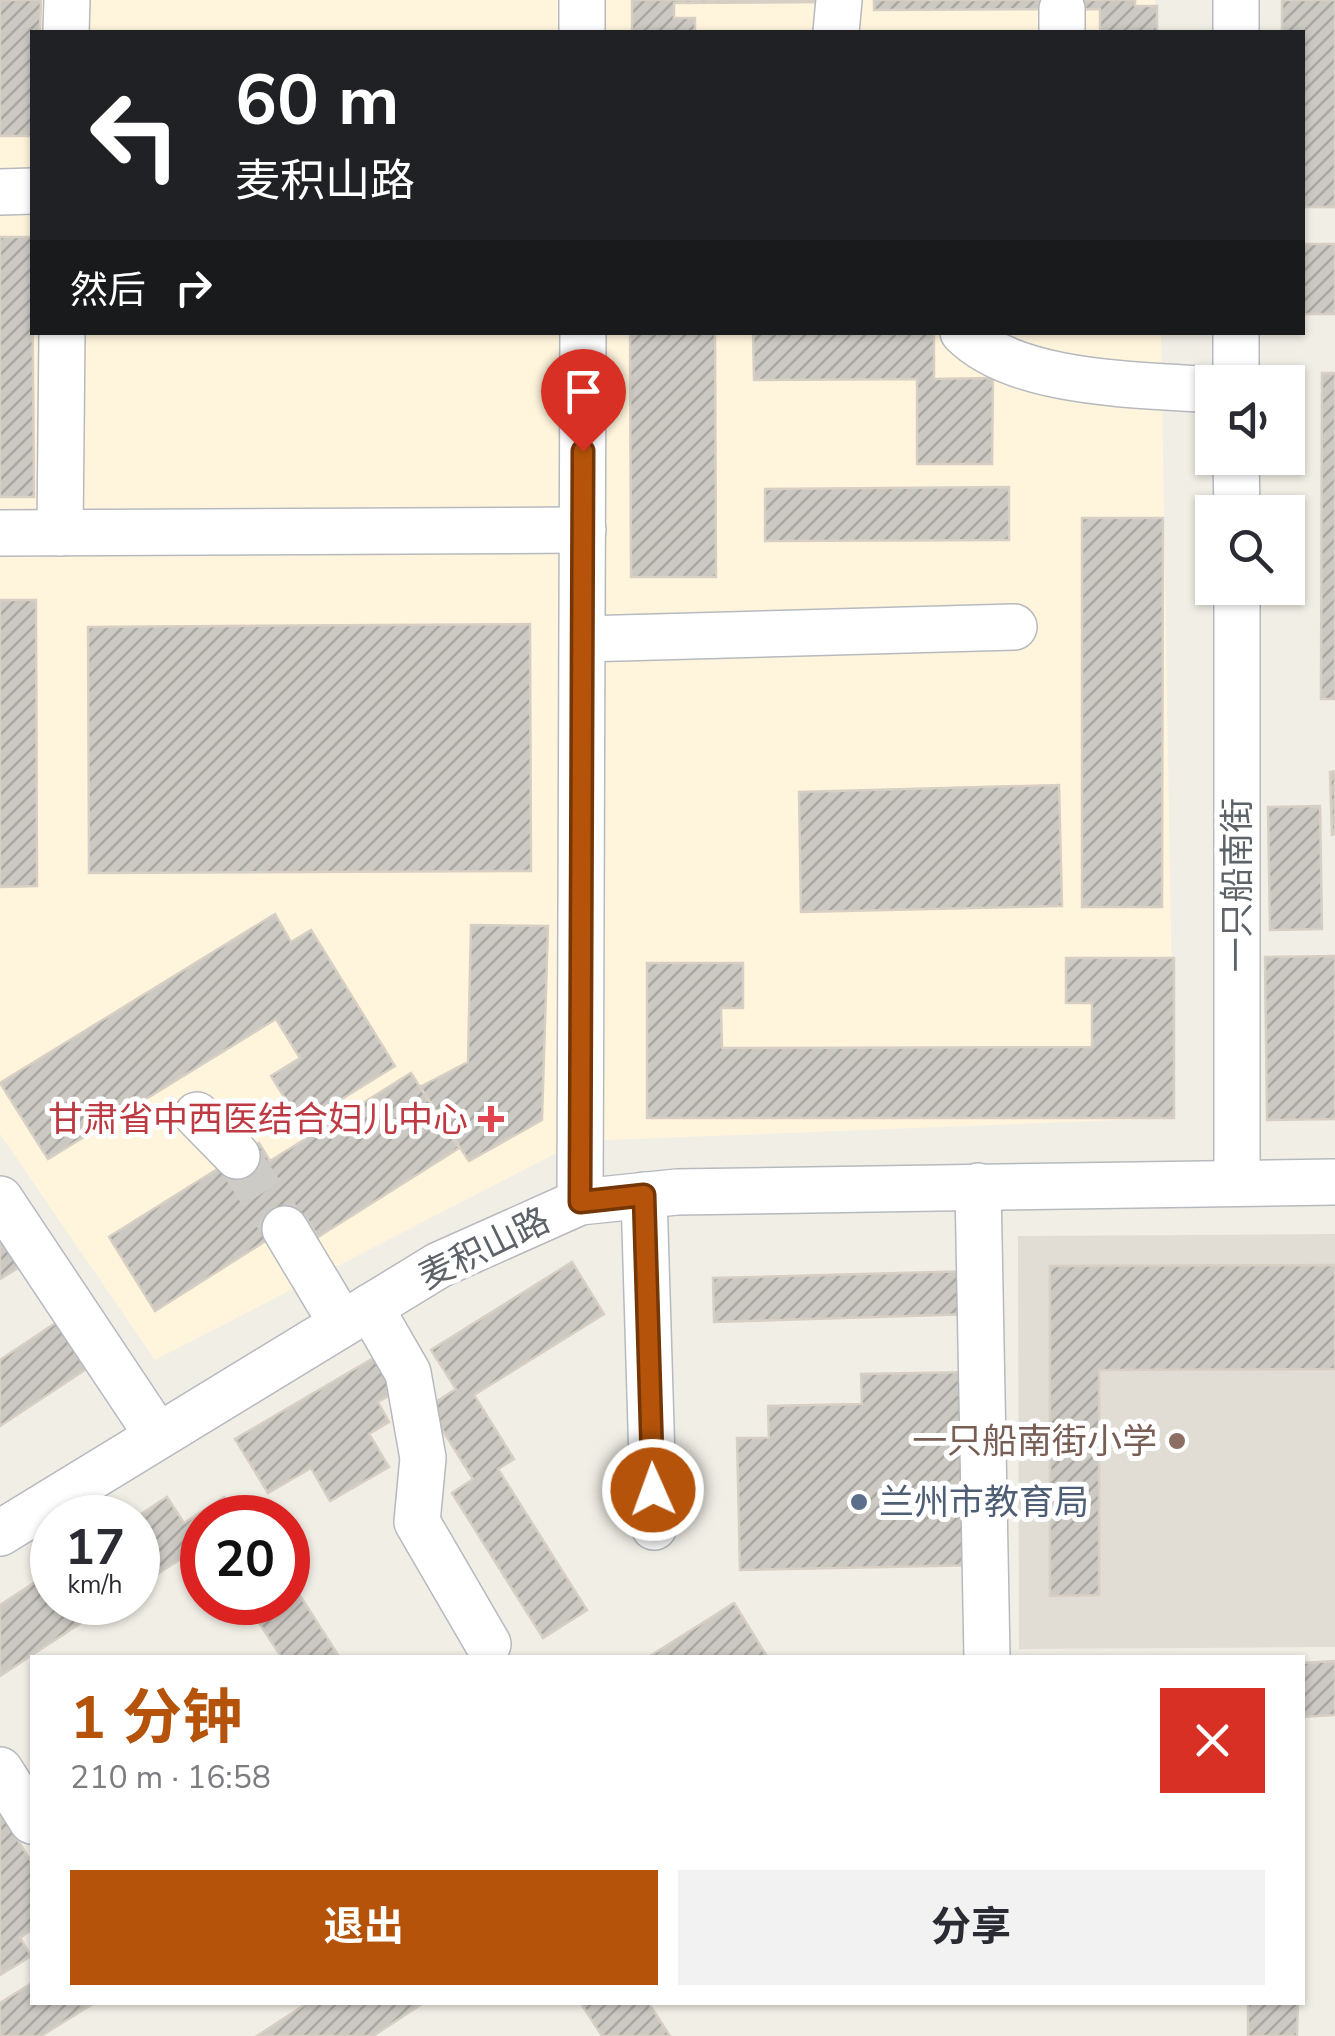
<!DOCTYPE html>
<html lang="zh">
<meta charset="utf-8">
<style>
:root{--surface:#fff;--page:#f2f2f3;--text:#2b2b33;--muted:#7c7c81;--accent:#b45309}
body{margin:0;font-family:"Nunito Sans","Noto Sans SC",sans-serif;background:var(--page);color:var(--text);height:100vh;display:flex;flex-direction:column;font-size:38px;white-space:nowrap}
*{box-sizing:border-box;margin:0}
p{font-size:32px;color:var(--muted)}
.icon{flex:none;width:55px;height:55px;fill:none;stroke:currentColor;stroke-width:2;stroke-linecap:round;stroke-linejoin:round}
.map{position:relative;flex:1;overflow:hidden}
.side{position:absolute;left:30px;top:1655px;width:1275px;height:350px;display:flex;flex-direction:column;background:var(--surface);border-radius:0px;box-shadow:0 2px 8px #0004}
.side>*{flex:none}
.top-card{position:absolute;left:30px;top:30px;width:1275px;height:305px;border-radius:0px;box-shadow:0 2px 8px #0004;background:#202124;color:#fff;overflow:hidden}
.buttons{position:absolute;left:1195px;top:365px;display:grid;gap:20px}
.buttons a{display:grid;place-items:center;width:110px;height:110px;border-radius:0px;background:var(--surface);box-shadow:0 2px 8px #0004;font-size:50px}
.speed{position:absolute;left:30px;top:1495px;display:flex;gap:20px;font-size:50px;font-weight:700;text-align:center}
.speed>*{display:grid;place-content:center;width:130px;height:130px;border-radius:50%;background:var(--surface);box-shadow:0 2px 8px #0004;line-height:1}
.speed small{font-size:25px;font-weight:400}
.speed .limit{border:15px solid #d22;background:#fff;color:#111}
.pin{position:absolute;display:grid;place-items:center;width:85px;height:85px;color:#fff;margin:-102px -42px;border-radius:50% 50% 50% 0;rotate:-45deg;box-shadow:0 0 10px #0007}
.pin .icon{rotate:45deg}
.me{position:absolute;width:110px;margin:-55px;rotate:358deg;stroke-linejoin:round;filter:drop-shadow(0 0 8px #0008)}
.turn{display:flex;align-items:center;gap:35px;height:210px;padding:0 40px;font-size:45px}
.turn .icon{width:130px;height:130px;stroke-width:2.5}
.turn b{display:block;font-size:70px;line-height:85px}
.then{display:flex;align-items:center;height:95px;padding:0 40px;background:#0003;gap:20px;font-size:38px}
.round{display:grid;place-items:center;flex:none;width:105px;height:105px;border-radius:0px;background:var(--page)}
.headline{display:flex;align-items:center;justify-content:space-between;height:170px;padding:0 40px}
h1{font-size:60px;font-weight:700;line-height:75px;color:var(--accent)}
.cta{display:flex;gap:20px;margin-top:auto;padding:20px 40px}
.cta a{flex:1;height:115px;border-radius:0px;background:var(--accent);color:#fff;font-size:40px;font-weight:700;line-height:115px;text-align:center}
.cta a+a{background:var(--page);color:var(--text)}
.map>svg:first-child{display:block}
</style>
<div class="map">
<svg width="1335" height="2036" viewBox="0 0 1335 2036">
<defs>
<pattern id="building-hatch" width="6" height="6" patternUnits="userSpaceOnUse" patternTransform="scale(2.5)"><rect width="6" height="6" fill="#ccc9c3"/><path d="M-1 1l2-2M0 6l6-6M5 7l2-2" fill="none" stroke="#a9a7a2"/></pattern>
</defs>
<rect width="100%" height="100%" fill="#f1eee6"/>
<path fill="#fff5dd" d="M0 0H1155L1156 32H32V332L1161 333 1174 1118 580 1141 155 1360 0 1134Z"/>
<path fill="#e1ddd5" d="M1335 1234V1647L1019 1649 1018 1236Z"/>
<g fill="url(#building-hatch)" stroke="#d7cfc4" stroke-width="2.5">
<path d="M0 0H41L40 32H32V136H0Z"/>
<path d="M632 0H827V2L674 3V18H695V32H632Z"/>
<path d="M874 0H1135V6H1157V32H1100V9L874 10Z"/>
<path d="M1282 0H1335V207H1302V32H1282Z"/>
<path d="M0 237H32L34 497H0Z"/>
<rect x="1302" y="244" width="33" height="70"/>
<path d="M630 332H715L716 577H631Z"/>
<path d="M753 332H934V379L993 378 992 464H917V379L754 380Z"/>
<path d="M1322 373H1335V699H1321Z"/>
<path d="M1009 487V540L765 541V489Z"/>
<path d="M1082 518H1163L1162 907H1082Z"/>
<path d="M0 600H36L37 886 0 887Z"/>
<path d="M530 624 531 871 89 873 88 627Z"/>
<path d="M1335 771V834L1332 835 1330 772Z"/>
<path d="M1059 785 1062 906 801 912 799 792Z"/>
<path d="M1320 806 1322 929 1270 930 1268 807Z"/>
<path d="M275 914 291 942 311 930 395 1066 301 1124 271 1076 300 1058 276 1019 48 1159 0 1083Z"/>
<path d="M471 925 548 926 542 1120 469 1161 420 1087 468 1062Z"/>
<path d="M1335 956V1119L1267 1120 1265 957Z"/>
<path d="M1066 958H1174V1118H647V963H743V1008H721L722 1048 1092 1047V1003H1066Z"/>
<path d="M411 1073 459 1148 318 1237 305 1216 155 1311 109 1237 259 1143 270 1161Z"/>
<path d="M0 1217 28 1262 0 1279Z"/>
<path d="M572 1262 604 1314 474 1395 514 1459 498 1469 587 1610 543 1638 452 1493 473 1479 428 1407 456 1389 431 1350Z"/>
<path d="M1335 1265V1369L1099 1370V1595L1050 1596V1266Z"/>
<path d="M973 1271 974 1314 714 1322 713 1278Z"/>
<path d="M66 1316 97 1362 0 1426V1360Z"/>
<path d="M377 1356 397 1391 378 1402 389 1422 369 1434 389 1467 330 1501 311 1468 268 1493 235 1439Z"/>
<path d="M977 1372 981 1565 740 1570 737 1438H769L768 1406 862 1404 861 1374Z"/>
<path d="M167 1497 184 1523 224 1497 237 1518H202V1570L191 1552 138 1587 135 1518Z"/>
<path d="M52 1571V1602H113L0 1676V1605Z"/>
<path d="M288 1577 340 1658H282L246 1603 288 1602Z"/>
<path d="M734 1603 768 1658H647Z"/>
<path d="M1335 1661V1715L1302 1717V1663Z"/>
<path d="M0 1811 32 1863V1929L20 1938 31 1956 0 1975Z"/>
<path d="M32 1983V2002L91 2005 41 2036H0V2003Z"/>
<path d="M309 2002H425L373 2036H257Z"/>
<path d="M580 2002H648L670 2036H602Z"/>
<path d="M1248 2002H1298L1297 2036H1248Z"/>
</g>
<g fill="none" stroke-linecap="round" stroke-linejoin="round">
<path stroke="#cccbc6" stroke-width="45" stroke-dasharray="45 22" stroke-linecap="butt" d="M237 1156 285 1229"/>
<defs>
<g id="minor">
<path d="M582 0V32"/>
<path d="M1236 0V32"/>
<path d="M66 32 67 0"/>
<path d="M836 32 839 0"/>
<path d="M1062 32V9"/>
<path d="M0 192 32 191"/>
<path d="M963 332C1017 386 1140 384 1212 390"/>
<path d="M1236 332V382"/>
<path d="M1236 458 1237 512"/>
<path d="M0 533 583 530"/>
<path d="M60 533 62 332"/>
<path d="M1237 588V1182"/>
<path d="M583 639 1014 627"/>
<path d="M197 1115 237 1156"/>
<path d="M978 1186 987 1658"/>
<path d="M644 1195 654 1527"/>
<path d="M0 1199 158 1436"/>
<path d="M580 1202 583 332"/>
<path d="M285 1229 342 1324"/>
<path d="M370 1307 408 1373 423 1458 417 1522 488 1644"/>
<path d="M0 1533 439 1265 580 1202 677 1192 1335 1182"/>
<path d="M0 1770 32 1821"/>
</g>
</defs>
<use href="#minor" stroke="#b6babe" stroke-width="48"/>
<use href="#minor" stroke="#fff" stroke-width="45"/>
</g>
<g fill="none" stroke-linecap="round" stroke-linejoin="round">
<defs>
<path id="route" d="M583 451 580 1202 644 1195 653 1490"/>
</defs>
<use href="#route" stroke="#753606" stroke-width="25"/>
<use href="#route" stroke="#b45309" stroke-width="18"/>
</g>
<path fill="#e0444e" stroke="#fff" stroke-width="4" d="M486 1104h10v10h10v10h-10v10h-10v-10h-10v-10h10z"/>
<circle fill="#8d6e63" stroke="#fff" stroke-width="4" cx="1177" cy="1441" r="10"/>
<circle fill="#5c6f8a" stroke="#fff" stroke-width="4" cx="859" cy="1502" r="10"/>
<g text-anchor="middle" stroke-width="10" stroke-linejoin="round" paint-order="stroke">
<g font-size="35" fill="#5d6368" stroke="#fff">
<text transform="translate(1237 885) rotate(-90)" y="12">一只船南街</text>
<text transform="translate(484 1248) rotate(-26)" y="12">麦积山路</text>
</g>
<g font-size="35" fill="#be3a42" stroke="#fff" text-anchor="end">
<text x="468" y="1131">甘肃省中西医结合妇儿中心</text>
</g>
<g font-size="35" fill="#785e54" stroke="#fff" text-anchor="end">
<text x="1157" y="1453">一只船南街小学</text>
</g>
<g font-size="35" fill="#4e5e75" stroke="#fff" text-anchor="start">
<text x="879" y="1514">兰州市教育局</text>
</g>
</g>
</svg>
<div class="buttons">
<a><svg class="icon" aria-label="sound" viewBox="0 0 24 24"><path d="M4 9h4l5-4v14l-5-4H4zM17 9q2 3 0 6"/></svg></a>
<a><svg class="icon" aria-label="search" viewBox="0 0 24 24"><circle cx="10" cy="10" r="6"/><path d="M15 15l6 6"/></svg></a>
</div>
<div class="speed"><div>17<small>km/h</small></div><div class="limit">20</div></div>
<div class="pin" style="left:583px;top:451px;background:#d93025"><svg class="icon" aria-label="arrive" viewBox="0 0 24 24"><path d="M6 21V4h12l-3 4 3 4H6"/></svg></div>
<svg class="me" style="left:653px;top:1490px" viewBox="-20 -20 40 40"><circle r="17" fill="#b45309" stroke="#fff" stroke-width="3"/><path d="M0-11L8 9 0 5-8 9z" fill="#fff"/></svg>
<div class="top-card">
<div class="turn"><svg class="icon" aria-label="left" viewBox="0 0 24 24"><path d="M17 20v-9H6M10 6l-5 5 5 5"/></svg><div><b>60 m</b>麦积山路</div></div>
<div class="then">然后<svg class="icon" aria-label="right" viewBox="0 0 24 24"><path d="M7 20v-9h11M14 6l5 5-5 5"/></svg></div>
</div>
<section class="side">
<div class="headline"><div><h1>1 分钟</h1><p>210 m · 16:58</p></div><a class="round" style="background:#d93025;color:#fff"><svg class="icon" aria-label="close" viewBox="0 0 24 24"><path d="M6 6l12 12M18 6L6 18"/></svg></a></div>
<div class="cta"><a>退出</a><a>分享</a></div>
</section>
</div>
